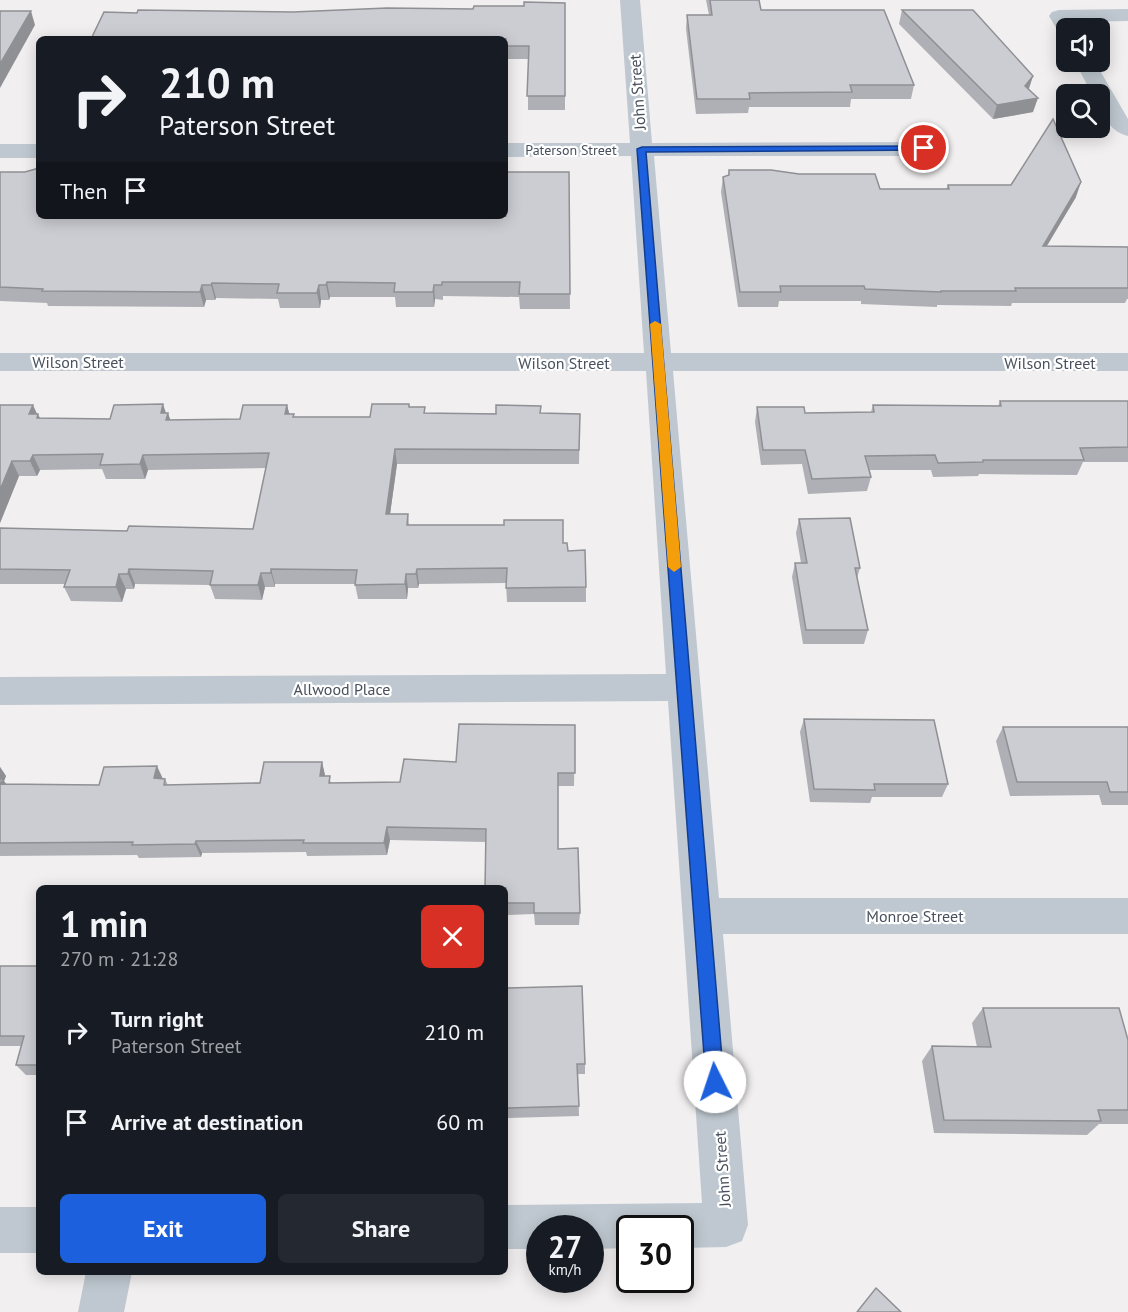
<!DOCTYPE html>
<meta charset="utf-8">
<style>
:root{--surface:#171b24;--page:#242831;--text:#f1f3f6;--muted:#9ea1a6;--accent:#1d60dd}
body{margin:0;font-family:"PT Sans",sans-serif;background:var(--page);color:var(--text);height:100vh;display:flex;flex-direction:column;font-size:22px;white-space:nowrap}
*{box-sizing:border-box;margin:0}
p{font-size:20px;color:var(--muted)}
.icon{flex:none;width:33px;height:33px;fill:none;stroke:currentColor;stroke-width:2;stroke-linecap:round;stroke-linejoin:round}
.map{position:relative;flex:1;overflow:hidden}
.drawer{position:absolute;left:36px;top:885px;width:472px;height:390px;display:flex;flex-direction:column;background:var(--surface);border-radius:9px;box-shadow:0 3px 15px #0003}
.drawer>*{flex:none}
.banner{position:absolute;left:36px;top:36px;width:472px;height:183px;border-radius:9px;box-shadow:0 3px 15px #0003;background:#171b24;color:var(--text);overflow:hidden}
.buttons{position:absolute;left:1056px;top:18px;display:grid;gap:12px}
.buttons a{display:grid;place-items:center;width:54px;height:54px;border-radius:9px;background:var(--surface);box-shadow:0 3px 15px #0003;font-size:30px}
.speed{position:absolute;left:526px;top:1215px;display:flex;gap:12px;font-size:30px;font-weight:700;text-align:center}
.speed>*{display:grid;place-content:center;width:78px;height:78px;border-radius:50%;background:var(--surface);box-shadow:0 3px 15px #0003;line-height:1}
.speed small{font-size:15px;font-weight:400}
.speed .limit{border:3px solid #111;border-radius:9px;background:#fff;color:#111}
.pin{position:absolute;display:grid;place-items:center;width:51px;height:51px;color:#fff;margin:-26px;border:3px solid #fff;border-radius:50%;box-shadow:0 2px 6px #0007}
.me{position:absolute;width:66px;margin:-33px;rotate:356deg;stroke-linejoin:round;filter:drop-shadow(0 0 4px #0008)}
.turn{display:flex;align-items:center;gap:21px;height:126px;padding:0 24px;font-size:27px}
.turn .icon{width:78px;height:78px;stroke-width:2.5}
.turn b{display:block;font-size:42px;line-height:51px}
.then{display:flex;align-items:center;height:57px;padding:0 24px;background:#0003;gap:12px;font-size:22px}
.round{display:grid;place-items:center;flex:none;width:63px;height:63px;border-radius:9px;background:var(--page)}
.headline{display:flex;align-items:center;justify-content:space-between;height:102px;padding:0 24px}
h1{font-size:36px;font-weight:700;line-height:45px}
.action{display:flex;gap:12px;margin-top:auto;padding:12px 24px}
.action a{flex:1;height:69px;border-radius:9px;background:var(--accent);color:#fff;font-size:24px;font-weight:700;line-height:69px;text-align:center}
.action a+a{background:var(--page);color:var(--text)}
ul{padding:0;list-style:none}
li{display:flex;align-items:center;gap:18px;height:90px;padding:0 24px}
li div{flex:1}
li b{display:block;font-size:22px}
li em{font-style:normal}
.map>svg:first-child{display:block}
</style>
<div class="map">
<svg width="1128" height="1312" viewBox="0 0 1128 1312">
<rect width="100%" height="100%" fill="#f1efef"/>
<g fill="none" stroke-linecap="round" stroke-linejoin="round">
<g fill="#bfc8d0" fill-rule="evenodd">
<path d="M620 0H640L652 143 924 142 932 144 935 149 932 154 924 156H654L671 353H1128V371H673L719 898H1128V934H723L748 1225 742 1241 726 1247 681 1248V1228H630V1248L591 1249V1228H540V1249H506V1205L702 1203 668 701 0 705V677L666 674 646 371H0V353H644L631 156 506 157V143H630Z"/>
<path d="M1128 9V21L1072 22 1076 28H1066V35L1059 33 1049 16 1052 12 1059 10Z"/>
<path d="M1075 62H1095L1128 119V136C1108 131 1100 113 1100 94H1092Z"/>
<rect x="0" y="144" width="39" height="14"/>
<rect x="0" y="1207" width="39" height="46"/>
<path d="M86 1272H132L124 1312H78Z"/>
</g>
</g>
<g fill="#afb0b5">
<path d="M706 0H759L761 10 914 85 911 99H851L850 107H749L748 113 696 114 686 29 687 15H709Z"/>
<path d="M565 3V110H528V59H506V39L293 12 473 9Z"/>
<path d="M902 10 1033 76 1029 89 1033 112 993 119 899 24Z"/>
<path d="M729 170 880 189H946L948 185 1076 197 1046 246 1128 247V299H1127L1125 303H1012L1011 306 937 305V307L861 304V301H779L778 307H738L721 192 723 177 728 176Z"/>
<path d="M0 172 39 216 569 172 570 309H520L519 297 443 296V300L435 299 434 307H396L395 297H330L329 300H321L320 308H280L278 299 216 298 215 300H206L204 307 48 306 47 303 0 301Z"/>
<path d="M1000 401H1128V462H1083L1077 475 979 474 978 476 933 477 931 470H870L871 477 867 491 808 494 802 464 761 465 755 422 757 407 805 413 871 412 873 405 998 406Z"/>
<path d="M409 404 410 407H425V413L580 414 579 464H397L390 514H408L409 525 563 543 568 551 586 587V602H507L506 583 419 584 418 588H408L407 599H358L355 584H275V587H265L262 600 215 599 210 585 135 584 134 589H126L122 602 71 601 64 587 65 584H0V528L127 531 253 529 266 468 148 470 145 479H106L102 469 40 470 37 476H19L0 523V405L37 414 40 418 110 419 168 413 170 420 240 419 287 405 289 414 295 417H370Z"/>
<path d="M799 519 860 568 857 578 868 630 864 644H803L792 577 795 563H801L796 533Z"/>
<path d="M804 719 948 784 942 797H872L870 803 810 802 800 732Z"/>
<path d="M575 725 574 786H558V849L580 913 579 925H535L534 914 506 915V888L486 842 390 840 387 855 307 856 306 852 202 853 201 857 139 858 137 855 0 856V767L6 776 4 781 6 784 99 785 163 779H165L168 785 260 783 322 762 325 776 332 783 400 782 456 762Z"/>
<path d="M1003 727H1128V805H1102L1099 795 1010 796 996 741Z"/>
<path d="M0 966H39V1075H26L16 1065 21 1046H0Z"/>
<path d="M506 988 585 1064V1074H578L579 1116 506 1118Z"/>
<path d="M983 1008 1128 1040V1124H1099L1087 1135 934 1133 922 1061 932 1046 977 1047 972 1023Z"/>
</g>
<g fill="#8f9094">
<path d="M31 11 35 25 0 88V64Z"/>
<path d="M1033 76 1028 90 1025 86Z"/>
<path d="M1038 98 1033 112 993 119 997 105Z"/>
<path d="M1081 182 1076 197 1038 261 1043 246Z"/>
<path d="M327 282 330 297 329 300 326 285Z"/>
<path d="M212 283 216 298 215 300 211 285Z"/>
<path d="M202 285 206 300 204 307 200 292Z"/>
<path d="M319 285 321 300 320 308 317 293Z"/>
<path d="M434 285 435 299 434 307 433 292Z"/>
<path d="M163 404 167 416 168 413 173 428 161 413Z"/>
<path d="M33 405 38 416V414L45 429 29 414Z"/>
<path d="M287 405 291 420 285 414Z"/>
<path d="M395 449 397 464 388 529 386 514Z"/>
<path d="M33 455 40 470 37 476 30 461Z"/>
<path d="M143 455 148 470 145 479 140 464Z"/>
<path d="M12 461 19 476 0 523V490Z"/>
<path d="M129 569 135 584 134 589 128 574Z"/>
<path d="M271 569 275 584V587L271 573Z"/>
<path d="M417 569 419 584 418 588 416 574Z"/>
<path d="M261 573 265 587 262 600 258 585Z"/>
<path d="M119 574 126 589 122 602 116 587Z"/>
<path d="M406 574 408 588 407 599 405 584Z"/>
<path d="M322 762 325 775 323 789 320 776Z"/>
<path d="M157 766 163 779 154 778Z"/>
<path d="M0 767 6 776 4 781 12 792 0 791Z"/>
<path d="M387 827 390 840 387 855 384 843Z"/>
<path d="M196 841 202 853 201 857 195 844Z"/>
</g>
<g fill="#cccdd3" stroke="#8f9094" stroke-width="1.5">
<path d="M710 0H759L761 10H884L914 85H850L852 92 749 93 750 99H697L687 15H712Z"/>
<path d="M524 2 565 3V96H527L529 46H506V39H91L104 12 137 13 138 10 293 12 387 8 473 9 474 6H524Z"/>
<path d="M902 10H973L1033 76 1025 86 1038 98 997 105Z"/>
<path d="M0 11H31L0 64Z"/>
<path d="M1053 119 1081 182 1043 246 1128 247V288H1015L1016 291H941V292L865 289 864 286H780L781 292H740L723 177 729 175V170H771L799 174H875L880 189H949L948 185H1011Z"/>
<path d="M39 168V216H506V172H569L570 294H519L520 282H442V285H434L433 292H394L395 283 327 282 326 285H319L317 293H277L279 284 212 283 211 285H202L200 292 42 291 43 289 0 287V172H25Z"/>
<path d="M1000 401H1128V447L1080 448 1084 460H983V462L938 463 935 455 865 456 871 477 812 479 805 450H763L757 407H804L805 413 874 412 873 405 1001 406Z"/>
<path d="M163 404 161 413H168L166 420 240 419 243 405H287L285 414H294L293 417H370L372 404H409V407H425L424 413 496 414V405L541 406 540 413 580 414 579 450 395 449 386 514H408L407 525H504V520H563V543H567L568 551 585 550 586 587 506 588 507 568 417 569 416 574H406L405 584 355 585 357 570 271 569V573H261L258 585H210L213 571 129 569 128 574H119L116 587H64L70 570 0 569V528L127 531 129 526 253 529 269 453 143 455 140 464 100 465 103 454 33 455 30 461H12L0 490V405H33L29 414H38L37 418 110 419 114 405Z"/>
<path d="M850 518 860 568H855L868 630H806L795 563H807L799 519Z"/>
<path d="M804 719 934 720 948 784H874L875 790 814 789Z"/>
<path d="M459 724 575 725V773H558V849L578 848 580 913H534V903H506V888H485L486 829 387 827 384 843H303L304 840 196 841 195 844 132 845 133 842 0 843V779H3L1 784 99 785 104 767 157 766 154 778 165 779 164 785 260 783 264 762H322L320 776H330L329 783 400 782 404 759 456 762Z"/>
<path d="M1003 727H1128V792H1110L1107 782H1017Z"/>
<path d="M0 966H39V1065H16L24 1036H0Z"/>
<path d="M582 986 585 1064H577L579 1106 506 1108V988Z"/>
<path d="M983 1008H1119L1128 1040V1110H1098L1101 1121 944 1120 932 1046 991 1047Z"/>
<path d="M876 1288 901 1312H857Z"/>
</g>
<path fill="#1d60dd" stroke="#133e90" stroke-width="1.5" d="M924 146 927 147V150L646 152 724 1082 721 1089 715 1091 709 1089 706 1082 637 149 642 147Z"/>
<path fill="#f59e0b" d="M655 321 661 324 681 567 674 572 668 567 650 324Z"/>
<g text-anchor="middle" stroke-width="4.5" stroke-linejoin="round" paint-order="stroke">
<g font-size="14" fill="#47505c" stroke="#fff">
<text x="571" y="155">Paterson Street</text>
</g>
<g font-size="16" fill="#47505c" stroke="#fff">
<text transform="translate(637 92) rotate(-94)" y="6">John Street</text>
<text x="78" y="368">Wilson Street</text>
<text x="564" y="369">Wilson Street</text>
<text x="1050" y="369">Wilson Street</text>
<text x="342" y="695">Allwood Place</text>
<text x="915" y="922">Monroe Street</text>
<text transform="translate(722 1169) rotate(-94)" y="6">John Street</text>
</g>
</g>
</svg>
<div class="buttons">
<a><svg class="icon" aria-label="sound" viewBox="0 0 24 24"><path d="M4 9h4l5-4v14l-5-4H4zM17 9q2 3 0 6"/></svg></a>
<a><svg class="icon" aria-label="search" viewBox="0 0 24 24"><circle cx="10" cy="10" r="6"/><path d="M15 15l6 6"/></svg></a>
</div>
<div class="speed"><div>27<small>km/h</small></div><div class="limit">30</div></div>
<div class="pin" style="left:924px;top:148px;background:#d93025"><svg class="icon" aria-label="arrive" viewBox="0 0 24 24"><path d="M6 21V4h12l-3 4 3 4H6"/></svg></div>
<svg class="me" style="left:715px;top:1082px" viewBox="-20 -20 40 40"><circle r="19" fill="#fff"/><path d="M0-13L10 11 0 6-10 11z" fill="#1d60dd"/></svg>
<div class="banner">
<div class="turn"><svg class="icon" aria-label="right" viewBox="0 0 24 24"><path d="M7 20v-9h11M14 6l5 5-5 5"/></svg><div><b>210 m</b>Paterson Street</div></div>
<div class="then">Then<svg class="icon" aria-label="arrive" viewBox="0 0 24 24"><path d="M6 21V4h12l-3 4 3 4H6"/></svg></div>
</div>
<section class="drawer">
<div class="headline"><div><h1>1 min</h1><p>270 m · 21:28</p></div><a class="round" style="background:#d93025;color:#fff"><svg class="icon" aria-label="close" viewBox="0 0 24 24"><path d="M6 6l12 12M18 6L6 18"/></svg></a></div>
<ul>
<li><svg class="icon" aria-label="right" viewBox="0 0 24 24"><path d="M7 20v-9h11M14 6l5 5-5 5"/></svg><div><b>Turn right</b><p>Paterson Street</p></div><em>210 m</em></li>
<li><svg class="icon" aria-label="arrive" viewBox="0 0 24 24"><path d="M6 21V4h12l-3 4 3 4H6"/></svg><div><b>Arrive at destination</b></div><em>60 m</em></li>
</ul>
<div class="action"><a>Exit</a><a>Share</a></div>
</section>
</div>
